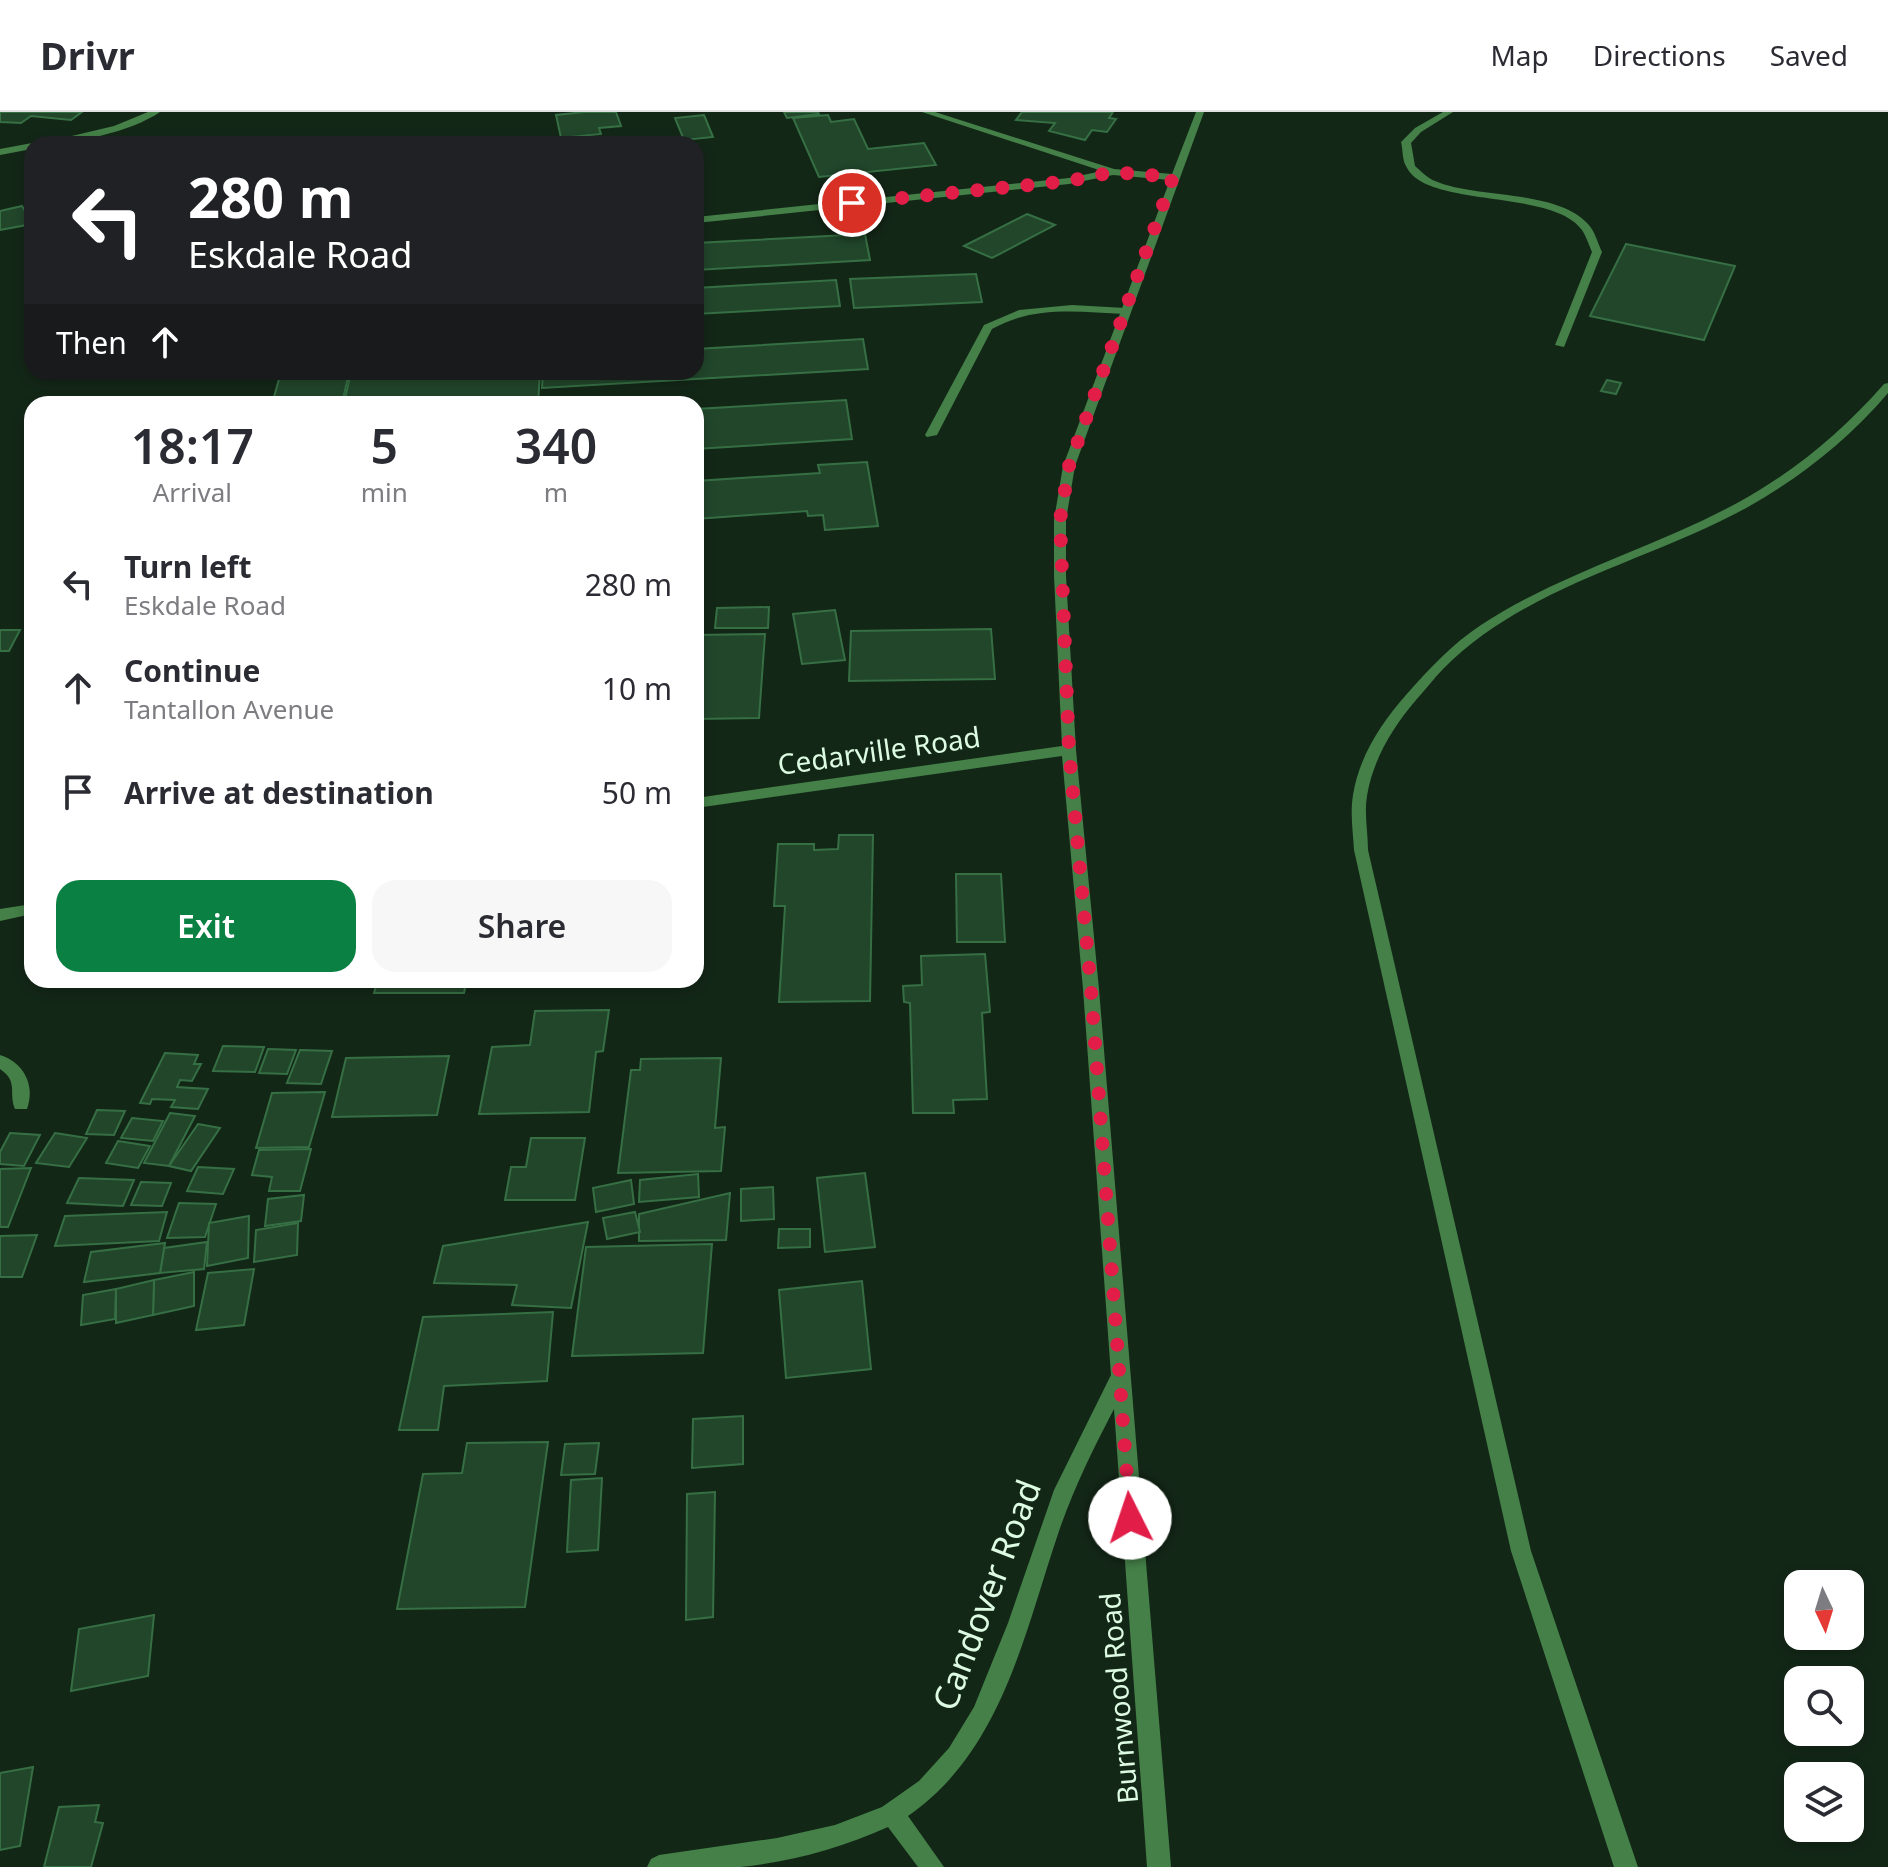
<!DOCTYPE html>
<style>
:root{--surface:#fff;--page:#f7f7f7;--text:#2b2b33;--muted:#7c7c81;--line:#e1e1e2;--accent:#0b8043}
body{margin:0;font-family:"Noto Sans",sans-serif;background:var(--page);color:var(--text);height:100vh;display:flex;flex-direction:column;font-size:30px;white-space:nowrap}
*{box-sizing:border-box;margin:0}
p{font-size:26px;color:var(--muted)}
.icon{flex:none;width:44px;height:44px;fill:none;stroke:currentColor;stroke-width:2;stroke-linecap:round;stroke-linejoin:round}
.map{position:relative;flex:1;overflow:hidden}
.drawer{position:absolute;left:24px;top:284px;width:680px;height:592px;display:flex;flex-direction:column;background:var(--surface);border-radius:24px;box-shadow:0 4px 12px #0003}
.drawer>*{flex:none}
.top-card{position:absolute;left:24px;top:24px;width:680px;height:244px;border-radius:24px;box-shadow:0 4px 12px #0003;background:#202124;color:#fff;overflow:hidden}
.needle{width:52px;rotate:176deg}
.controls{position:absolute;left:1784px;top:1458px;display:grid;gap:16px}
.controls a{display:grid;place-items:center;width:80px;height:80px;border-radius:16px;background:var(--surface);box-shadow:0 4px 12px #0003;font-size:40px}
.pin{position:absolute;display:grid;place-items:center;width:68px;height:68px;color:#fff;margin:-34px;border:4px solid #fff;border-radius:50%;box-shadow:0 2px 8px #0007}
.me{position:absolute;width:88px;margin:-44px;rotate:356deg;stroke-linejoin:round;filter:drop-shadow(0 0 6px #0008)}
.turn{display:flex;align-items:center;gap:28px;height:168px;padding:0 32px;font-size:36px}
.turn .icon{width:104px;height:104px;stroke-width:2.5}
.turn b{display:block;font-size:56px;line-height:68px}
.then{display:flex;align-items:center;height:76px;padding:0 32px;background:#0003;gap:16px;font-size:30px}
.eta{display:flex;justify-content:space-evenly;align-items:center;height:136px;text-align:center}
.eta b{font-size:48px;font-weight:600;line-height:56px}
.button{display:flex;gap:16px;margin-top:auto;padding:16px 32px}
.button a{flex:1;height:92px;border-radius:24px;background:var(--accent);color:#fff;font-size:32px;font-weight:600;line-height:92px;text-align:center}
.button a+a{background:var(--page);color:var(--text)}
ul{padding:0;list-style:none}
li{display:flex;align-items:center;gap:24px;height:104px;padding:0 32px}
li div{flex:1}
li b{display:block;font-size:30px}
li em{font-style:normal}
header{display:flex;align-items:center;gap:48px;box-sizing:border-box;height:112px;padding:0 40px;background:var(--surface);border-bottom:2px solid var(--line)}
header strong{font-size:38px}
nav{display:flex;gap:44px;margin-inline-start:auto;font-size:28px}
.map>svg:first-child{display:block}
</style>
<header>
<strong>Drivr</strong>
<nav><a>Map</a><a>Directions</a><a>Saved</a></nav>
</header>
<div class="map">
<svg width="1888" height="1755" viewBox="0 0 1888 1755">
<rect width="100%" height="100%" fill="#132717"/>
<g fill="#21462a" stroke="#366f44" stroke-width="2">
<path d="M0 0H82L71 8 31 4 21 11 0 10Z"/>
<path d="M584 0H616L621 14 599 16 601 22 561 26 556 3Z"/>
<path d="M784 0H818L819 2 787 6Z"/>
<path d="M1022 0H1113L1109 6 1116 7 1107 20 1092 18 1085 28 1049 19 1055 11 1016 8Z"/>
<path d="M704 3 713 25 684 28 675 6Z"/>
<path d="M828 3 831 10 854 7 868 37 924 31 936 53 819 65 793 6Z"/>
<path d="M22 94 25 99 32 98V125L27 113 0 118V99Z"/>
<path d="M1027 102 1055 113 992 146 964 134Z"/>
<path d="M865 122 870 148 696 158V131Z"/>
<path d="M1626 132 1735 154 1704 228 1590 204Z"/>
<path d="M976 162 982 190 854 196 850 167Z"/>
<path d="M836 168 840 194 696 202V176Z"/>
<path d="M863 227 868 257 542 276 543 260H696V237Z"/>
<path d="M281 260H349L342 292H272Z"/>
<path d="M351 260H540L538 292H344Z"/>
<path d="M1607 268 1621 271 1616 282 1601 279Z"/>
<path d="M846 288 852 327 696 337V297Z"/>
<path d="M867 350 878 414 825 418 823 403 808 404 807 399 696 407V369L820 361 818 353Z"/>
<path d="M769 495 768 516H715L717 496Z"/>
<path d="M835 498 845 548 802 552 793 502Z"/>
<path d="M991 517 995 567 849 569 851 519Z"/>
<path d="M0 518H20L9 539H0Z"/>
<path d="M765 522 759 606 696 607V523Z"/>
<path d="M839 723H873L870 889 779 890 785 794H774L778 732H814V738L838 737Z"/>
<path d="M956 762H1001L1005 830H957Z"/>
<path d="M985 842 990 900 982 901 987 987 953 988 954 1001H913L910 891 904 890 903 874 922 873 921 844Z"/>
<path d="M149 868H232L148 872Z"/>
<path d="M378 868H467L464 881H374Z"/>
<path d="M609 898 603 939 596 940 589 1000 479 1002 492 935 530 933 535 899Z"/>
<path d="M223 934 264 935 255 960 213 959Z"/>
<path d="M268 937 296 938 287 962 259 961Z"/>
<path d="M300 938 332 939 321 972 287 971Z"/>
<path d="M165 941 198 943 194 952H201L192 969 180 968 177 975 208 977 198 997 171 995 175 988 152 987 150 992 140 991Z"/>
<path d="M449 944 437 1003 332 1005 346 946Z"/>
<path d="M721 946 715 1016 725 1015 721 1059 618 1061 631 958H640L641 947Z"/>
<path d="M325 980 309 1035 256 1036 272 981Z"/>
<path d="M97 998 125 999 114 1023 86 1022Z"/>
<path d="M170 1001 195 1004 169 1054 144 1051Z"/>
<path d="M132 1006 163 1009 153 1029 121 1026Z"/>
<path d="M198 1012 220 1016 191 1059 169 1054Z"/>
<path d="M10 1021 40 1023 24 1054 0 1052V1040Z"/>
<path d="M55 1021 87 1026 69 1055 36 1051Z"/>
<path d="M531 1026H585L575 1088H505L511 1055H526Z"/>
<path d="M118 1029 150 1034 138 1056 106 1051Z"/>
<path d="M311 1037 300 1079H269L272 1065 252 1063 259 1038Z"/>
<path d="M198 1055 234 1057 223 1082 187 1079Z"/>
<path d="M31 1056 8 1115H0V1057Z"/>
<path d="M865 1061 875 1135 825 1140 817 1066Z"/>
<path d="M698 1062 699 1085 639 1090 640 1068Z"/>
<path d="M79 1066 134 1068 123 1094 67 1091Z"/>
<path d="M631 1068 634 1092 596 1100 593 1076Z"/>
<path d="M141 1070 171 1071 162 1094 131 1093Z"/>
<path d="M773 1075 774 1107 741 1109V1077Z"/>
<path d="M730 1081 726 1128 639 1129V1102Z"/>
<path d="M304 1083 301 1109 265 1114 268 1087Z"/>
<path d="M179 1091 216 1092 205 1125 167 1126Z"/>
<path d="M167 1100 159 1129 55 1134 65 1104Z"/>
<path d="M635 1100 640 1120 607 1127 603 1106Z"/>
<path d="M249 1104 248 1146 207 1154 209 1111Z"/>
<path d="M588 1110 571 1196 512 1193 517 1173 434 1171 443 1134Z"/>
<path d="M298 1111 297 1143 254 1150 256 1118Z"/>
<path d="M779 1117H810V1135L778 1136Z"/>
<path d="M37 1123 22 1165H0V1124Z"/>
<path d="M207 1130 204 1157 160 1161 164 1136Z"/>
<path d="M165 1131 160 1161 84 1170 91 1140Z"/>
<path d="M712 1132 703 1241 572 1244 586 1135Z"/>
<path d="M254 1157 244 1213 196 1218 208 1161Z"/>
<path d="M194 1160V1194L153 1203 154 1168Z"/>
<path d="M154 1168 153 1203 116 1211V1177Z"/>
<path d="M862 1169 871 1257 786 1266 779 1178Z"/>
<path d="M116 1177 115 1207 81 1213 83 1183Z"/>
<path d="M553 1200 547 1269 444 1274 438 1318H399L423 1205Z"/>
<path d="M743 1304V1352L692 1356 693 1307Z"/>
<path d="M548 1330 525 1495 397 1497 423 1362 462 1361 467 1331Z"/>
<path d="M599 1331 595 1362 561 1363 565 1332Z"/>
<path d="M602 1366 598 1438 567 1440 571 1368Z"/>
<path d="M715 1380 713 1505 686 1508 687 1382Z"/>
<path d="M154 1503 148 1564 71 1579 79 1517Z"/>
<path d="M33 1655 20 1734 0 1738V1661Z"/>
<path d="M99 1693 95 1710 103 1711 91 1755H44L59 1695Z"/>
</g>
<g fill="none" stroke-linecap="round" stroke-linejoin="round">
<g fill="#448048" fill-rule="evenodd">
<path d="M1443 0H1453L1421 20 1411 31 1415 54C1421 59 1427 66 1435 69 1477 87 1556 77 1588 112 1595 119 1598 132 1602 140L1564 235 1555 233 1592 140C1589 133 1586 124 1582 118 1552 76 1425 97 1406 54 1402 48 1403 37 1401 30L1415 16Z"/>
<path d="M1072 193 1125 196 1130 199 1125 202C1079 200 1034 193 992 217L937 323 927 325 925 323 984 213 1019 198Z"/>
<path d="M1888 271V281C1848 328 1801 365 1748 395 1648 450 1527 473 1444 556 1434 566 1426 577 1416 588 1393 615 1373 647 1367 684 1364 702 1368 720 1368 738L1531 1439 1638 1755H1614L1511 1439 1354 738C1353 720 1350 701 1353 683 1359 645 1381 611 1406 583 1429 557 1452 532 1481 513 1562 460 1655 436 1739 390 1795 359 1842 320 1884 272Z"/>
<path d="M0 943C23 950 36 973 27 997H15C8 980 19 970 0 957Z"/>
</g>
<g fill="#448048" fill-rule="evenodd">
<path d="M148 0H160C131 20 74 32 38 32L114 14Z"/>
<path d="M922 0H935L1114 57 1172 62 1196 0H1204L1075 354 1066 408V464L1076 638 1099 877 1171 1755H1147L1114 1297C1093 1337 1074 1376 1059 1419 1024 1522 1002 1639 908 1704L944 1755H918L888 1715C841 1736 791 1750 740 1755 710 1755 678 1755 647 1755L651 1747 659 1743 777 1726 835 1713 882 1695 919 1669 949 1636 974 1595 1008 1511 1054 1378 1111 1263 1083 877 1062 644 696 696V686L1062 634 1054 464V408L1063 354 1170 68 1113 63 1069 72 696 111V105L1069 66 1102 59Z"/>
<path d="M32 31 35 32H32V37L0 43V37Z"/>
<path d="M32 792V802L0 809V797Z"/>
</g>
</g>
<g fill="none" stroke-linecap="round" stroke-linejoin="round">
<path stroke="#e11d48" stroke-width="14" stroke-dasharray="0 25.2" d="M852 91 1069 69 1113 60 1173 65 1069 354 1060 408 1069 638 1091 877 1130 1406"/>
</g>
<g text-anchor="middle" stroke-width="8" stroke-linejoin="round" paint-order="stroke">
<g font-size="28" fill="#ddfbe2" stroke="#132717">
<text transform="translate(879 639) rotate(-8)" y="10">Cedarville Road</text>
<text transform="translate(1119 1586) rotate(-95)" y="10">Burnwood Road</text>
</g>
<g font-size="34" fill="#ddfbe2" stroke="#132717">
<text transform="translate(987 1483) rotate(-69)" y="12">Candover Road</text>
</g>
</g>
</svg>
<div class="controls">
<a><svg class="needle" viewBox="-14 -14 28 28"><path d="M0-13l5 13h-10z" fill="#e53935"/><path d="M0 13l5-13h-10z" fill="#7c7c81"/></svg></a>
<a><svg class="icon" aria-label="search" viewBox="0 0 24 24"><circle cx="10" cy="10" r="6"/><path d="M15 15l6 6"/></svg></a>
<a><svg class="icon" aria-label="layers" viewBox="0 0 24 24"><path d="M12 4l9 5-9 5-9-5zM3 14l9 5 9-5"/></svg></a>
</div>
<div class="pin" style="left:852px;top:91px;background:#d93025"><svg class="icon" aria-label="arrive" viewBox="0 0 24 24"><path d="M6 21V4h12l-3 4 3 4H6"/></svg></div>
<svg class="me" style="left:1130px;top:1406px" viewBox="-20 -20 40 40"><circle r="19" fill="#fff"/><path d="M0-13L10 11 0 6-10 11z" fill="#e11d48"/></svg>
<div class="top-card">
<div class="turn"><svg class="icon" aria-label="left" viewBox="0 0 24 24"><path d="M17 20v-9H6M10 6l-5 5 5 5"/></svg><div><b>280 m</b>Eskdale Road</div></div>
<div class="then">Then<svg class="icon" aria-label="ahead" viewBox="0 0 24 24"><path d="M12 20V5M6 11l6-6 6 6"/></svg></div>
</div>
<section class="drawer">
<div class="eta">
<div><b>18:17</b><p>Arrival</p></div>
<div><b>5</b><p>min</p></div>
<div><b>340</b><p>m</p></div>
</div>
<ul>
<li><svg class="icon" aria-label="left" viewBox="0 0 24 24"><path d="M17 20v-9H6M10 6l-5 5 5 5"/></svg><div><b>Turn left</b><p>Eskdale Road</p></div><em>280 m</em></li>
<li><svg class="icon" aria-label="ahead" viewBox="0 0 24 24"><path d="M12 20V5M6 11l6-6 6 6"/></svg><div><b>Continue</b><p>Tantallon Avenue</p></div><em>10 m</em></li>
<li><svg class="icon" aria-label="arrive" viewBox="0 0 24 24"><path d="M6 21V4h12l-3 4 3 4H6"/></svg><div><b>Arrive at destination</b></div><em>50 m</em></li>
</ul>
<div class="button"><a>Exit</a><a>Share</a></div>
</section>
</div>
